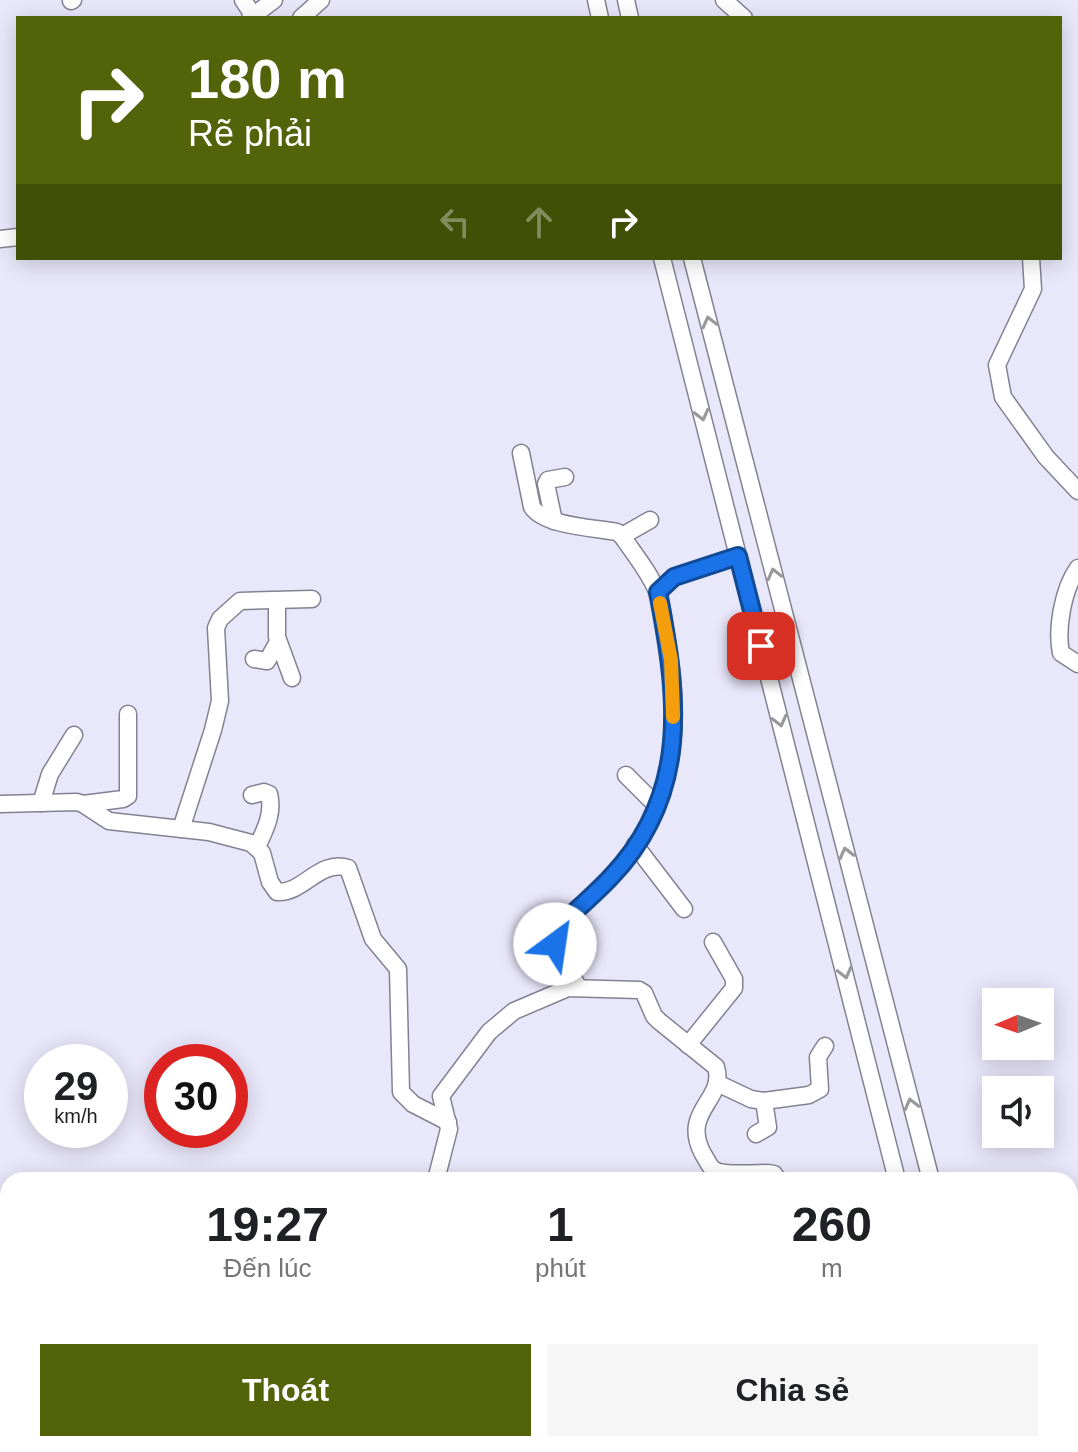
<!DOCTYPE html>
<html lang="vi">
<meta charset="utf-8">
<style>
:root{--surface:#fff;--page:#f6f6f6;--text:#202124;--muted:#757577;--accent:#536309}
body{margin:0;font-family:Helvetica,sans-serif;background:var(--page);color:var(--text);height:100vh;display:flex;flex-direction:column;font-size:30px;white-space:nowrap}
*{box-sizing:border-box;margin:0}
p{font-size:26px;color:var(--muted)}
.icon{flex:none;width:44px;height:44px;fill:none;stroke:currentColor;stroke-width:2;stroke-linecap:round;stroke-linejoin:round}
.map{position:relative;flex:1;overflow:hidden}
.side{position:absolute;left:0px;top:1172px;width:1078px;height:280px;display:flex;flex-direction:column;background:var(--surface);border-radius:24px 24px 0 0;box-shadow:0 4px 20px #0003}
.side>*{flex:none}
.banner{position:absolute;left:16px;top:16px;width:1046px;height:244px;border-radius:0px;box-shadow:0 4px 20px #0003;background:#536309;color:#fff;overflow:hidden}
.needle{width:52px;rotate:268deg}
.buttons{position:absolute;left:982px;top:988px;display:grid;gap:16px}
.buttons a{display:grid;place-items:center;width:72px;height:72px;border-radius:0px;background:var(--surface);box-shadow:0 4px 20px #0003;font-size:40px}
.speed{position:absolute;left:24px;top:1044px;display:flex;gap:16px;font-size:40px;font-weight:700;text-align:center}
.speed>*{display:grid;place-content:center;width:104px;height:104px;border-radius:50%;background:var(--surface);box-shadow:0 4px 20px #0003;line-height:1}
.speed small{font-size:20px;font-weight:400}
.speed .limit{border:12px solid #d22;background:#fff;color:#111}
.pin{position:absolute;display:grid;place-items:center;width:68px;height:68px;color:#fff;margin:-34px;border-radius:16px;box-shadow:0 4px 12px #0006}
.me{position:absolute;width:88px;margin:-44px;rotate:31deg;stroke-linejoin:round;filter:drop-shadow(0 0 6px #0008)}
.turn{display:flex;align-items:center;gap:28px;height:168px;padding:0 40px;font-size:36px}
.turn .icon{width:104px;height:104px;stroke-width:2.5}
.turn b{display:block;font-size:56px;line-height:68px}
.lanes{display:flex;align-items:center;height:76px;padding:0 40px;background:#0003;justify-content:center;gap:40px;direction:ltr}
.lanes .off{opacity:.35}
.eta{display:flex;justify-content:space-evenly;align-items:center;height:136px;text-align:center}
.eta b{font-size:48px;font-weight:800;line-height:56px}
.cta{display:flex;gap:16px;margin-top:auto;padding:16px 40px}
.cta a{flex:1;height:92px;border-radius:0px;background:var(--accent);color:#fff;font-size:32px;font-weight:800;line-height:92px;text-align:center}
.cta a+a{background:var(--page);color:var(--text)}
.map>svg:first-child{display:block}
</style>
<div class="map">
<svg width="1078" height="1452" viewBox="0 0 1078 1452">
<rect width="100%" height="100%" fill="#e9e7fa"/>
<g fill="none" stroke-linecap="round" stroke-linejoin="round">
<defs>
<g id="minor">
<path d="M243 0 253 15"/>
<path d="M596 0 600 18"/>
<path d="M626 0 630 18"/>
<path d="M724 0 744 18"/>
<path d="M71 1 73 0"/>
<path d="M250 18 274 0"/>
<path d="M301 18 321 0"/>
<path d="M0 239 18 237"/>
<path d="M662 258 897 1180"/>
<path d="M692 258 931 1180"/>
<path d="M1031 258 1033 289 997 365 1003 397 1046 457 1078 491"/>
<path d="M521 453 532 507C544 526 596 528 617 532L622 536C634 554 651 574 658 594 662 605 663 618 665 630 678 696 680 767 647 828 625 868 590 897 557 928 550 947 570 970 578 987"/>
<path d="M554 521 546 484 548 480 565 477"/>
<path d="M622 536 650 520"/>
<path d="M1078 568C1063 589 1056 629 1061 653L1078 664"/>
<path d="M658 592 674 577 738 556"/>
<path d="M277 602V637L292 678"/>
<path d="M254 659 267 661 278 642"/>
<path d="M626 775 657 806"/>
<path d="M252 795 264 792 269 794C274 813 265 830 257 847"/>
<path d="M41 803 50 774 74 735"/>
<path d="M0 804 77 802 83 804 123 799 128 796V714"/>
<path d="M83 804 109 821 209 832 251 843 262 853 270 882 277 892C303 894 319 859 348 868L373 939 398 969 401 1092 413 1104 448 1122"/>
<path d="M181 829 213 730 220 701 216 628 220 619 240 601 312 599"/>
<path d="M635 845 684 909"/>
<path d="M688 1045 734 988V979L713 942"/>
<path d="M717 1083 751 1099 764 1101 809 1095 820 1089 818 1057 825 1046"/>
<path d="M756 1134 768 1127 764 1101"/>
<path d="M436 1180 449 1129 441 1096 489 1032 514 1011 568 988 639 990 644 993 654 1016 659 1021 716 1067C726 1100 680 1111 703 1154 706 1158 709 1166 713 1169 721 1176 757 1173 768 1173L774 1174 778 1180"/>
<path d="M315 1444 322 1450 331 1444"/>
<path d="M386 1444 393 1452"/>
<path d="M965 1444 967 1452"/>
<path d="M999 1444 1001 1452"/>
</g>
</defs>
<use href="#minor" stroke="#848192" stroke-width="19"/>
<use href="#minor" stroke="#fff" stroke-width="16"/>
</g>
<defs><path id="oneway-chevron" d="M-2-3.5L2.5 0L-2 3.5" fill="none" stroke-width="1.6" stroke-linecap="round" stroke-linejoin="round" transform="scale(2)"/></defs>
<g stroke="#99999c">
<use href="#oneway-chevron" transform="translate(709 322) rotate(-104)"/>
<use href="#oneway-chevron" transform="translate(702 415) rotate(76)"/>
<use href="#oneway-chevron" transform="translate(774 574) rotate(-104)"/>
<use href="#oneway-chevron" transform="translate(780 721) rotate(76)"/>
<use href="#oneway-chevron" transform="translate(846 853) rotate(-104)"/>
<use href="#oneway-chevron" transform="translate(845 973) rotate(76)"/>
<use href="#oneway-chevron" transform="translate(911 1104) rotate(-104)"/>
</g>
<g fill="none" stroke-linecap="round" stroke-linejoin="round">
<defs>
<path id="route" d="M555 944 557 928C575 911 594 895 611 877 691 793 678 696 658 592L674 577 738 556 761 646"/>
</defs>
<use href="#route" stroke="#114b97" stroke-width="20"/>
<use href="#route" stroke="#1a73e8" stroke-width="14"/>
<path stroke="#f59e0b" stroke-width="14" d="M660 603 671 660 673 717"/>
</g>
</svg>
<div class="buttons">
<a><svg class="needle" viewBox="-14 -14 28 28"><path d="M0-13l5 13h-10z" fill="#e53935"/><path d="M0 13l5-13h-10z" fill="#757577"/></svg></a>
<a><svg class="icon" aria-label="sound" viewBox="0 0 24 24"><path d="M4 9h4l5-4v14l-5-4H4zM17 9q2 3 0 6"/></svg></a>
</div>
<div class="speed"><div>29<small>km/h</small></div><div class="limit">30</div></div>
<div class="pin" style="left:761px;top:646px;background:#d93025"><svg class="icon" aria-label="arrive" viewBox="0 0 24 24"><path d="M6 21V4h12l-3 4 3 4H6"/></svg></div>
<svg class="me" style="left:555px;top:944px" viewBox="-20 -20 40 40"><circle r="19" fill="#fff"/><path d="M0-13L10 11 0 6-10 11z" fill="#1a73e8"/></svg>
<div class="banner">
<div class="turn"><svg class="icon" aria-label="right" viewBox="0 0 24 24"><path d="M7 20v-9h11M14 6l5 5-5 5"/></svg><div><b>180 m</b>Rẽ phải</div></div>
<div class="lanes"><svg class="icon off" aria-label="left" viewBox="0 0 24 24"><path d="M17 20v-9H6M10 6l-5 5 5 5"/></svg><svg class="icon off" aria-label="ahead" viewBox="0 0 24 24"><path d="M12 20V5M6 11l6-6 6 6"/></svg><svg class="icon" aria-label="right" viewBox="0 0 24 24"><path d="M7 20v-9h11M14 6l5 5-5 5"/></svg></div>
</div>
<section class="side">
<div class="eta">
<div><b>19:27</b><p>Đến lúc</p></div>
<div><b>1</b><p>phút</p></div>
<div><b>260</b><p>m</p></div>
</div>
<div class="cta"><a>Thoát</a><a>Chia sẻ</a></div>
</section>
</div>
